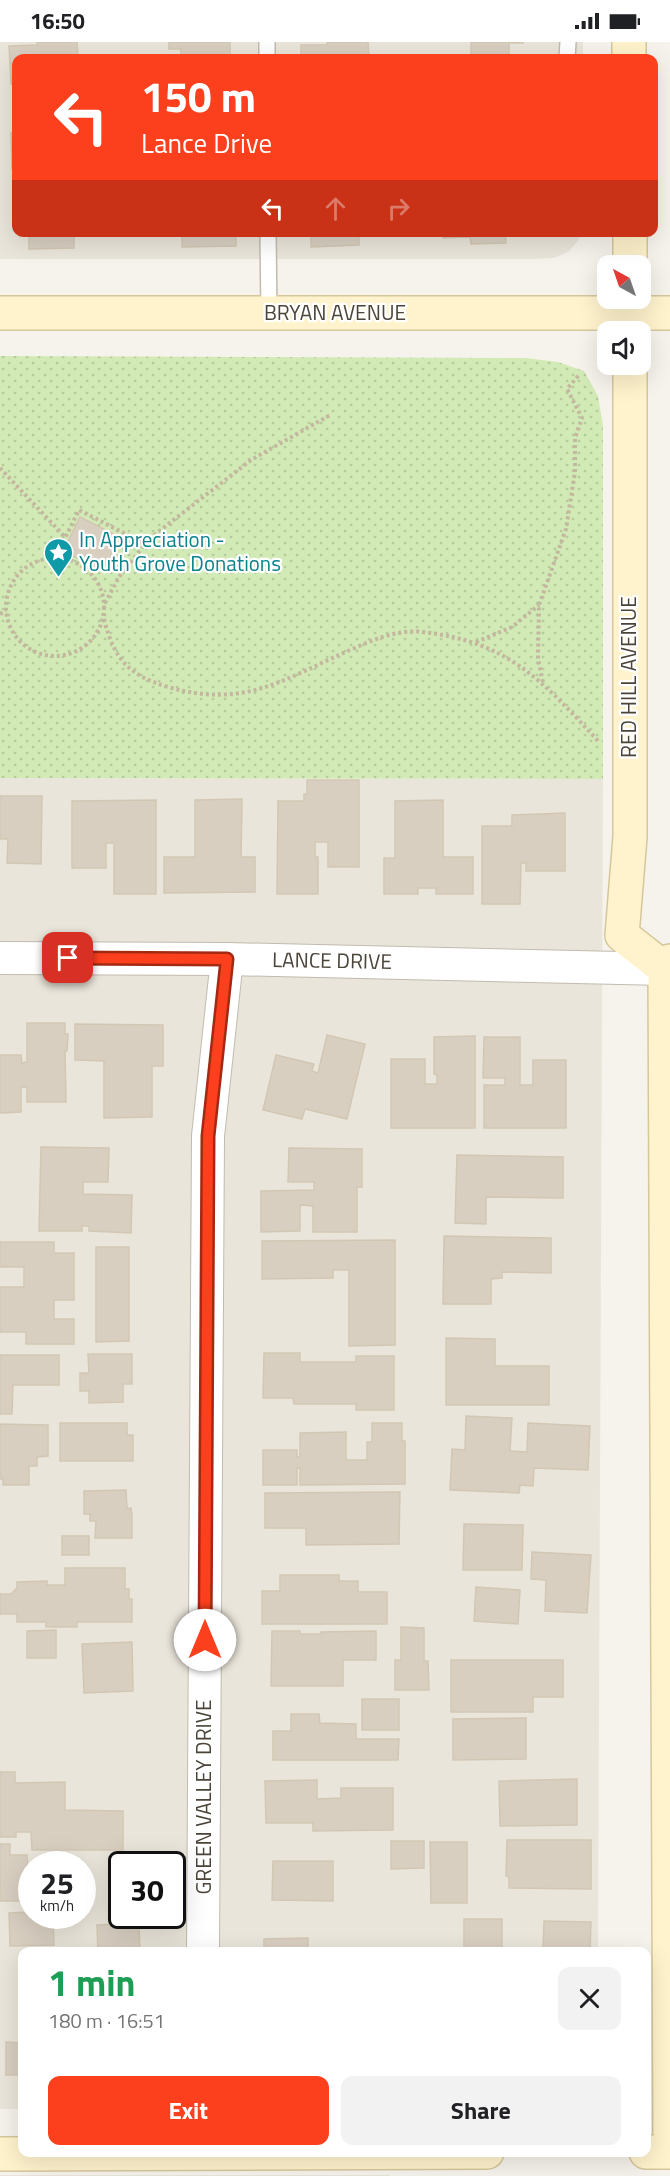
<!DOCTYPE html>
<meta charset="utf-8">
<style>
:root{--surface:#fff;--page:#f2f2f2;--text:#202124;--muted:#757577;--accent:#fc3f1d}
body{margin:0;font-family:"Titillium Web",sans-serif;background:var(--page);color:var(--text);height:100vh;display:flex;flex-direction:column;font-size:22px;white-space:nowrap}
*{box-sizing:border-box;margin:0}
p{font-size:20px;color:var(--muted)}
.icon{flex:none;width:33px;height:33px;fill:none;stroke:currentColor;stroke-width:2;stroke-linecap:round;stroke-linejoin:round}
.map{position:relative;flex:1;overflow:hidden}
.details{position:absolute;left:18px;top:1905px;width:633px;height:210px;display:flex;flex-direction:column;background:var(--surface);border-radius:12px;box-shadow:0 6px 24px #0002}
.details>*{flex:none}
.guide{position:absolute;left:12px;top:12px;width:646px;height:183px;border-radius:12px;box-shadow:0 6px 24px #0002;background:#fc3f1d;color:#fff;overflow:hidden}
.needle{width:39px;rotate:320deg}
.controls{position:absolute;left:597px;top:213px;display:grid;gap:12px}
.controls a{display:grid;place-items:center;width:54px;height:54px;border-radius:12px;background:var(--surface);box-shadow:0 6px 24px #0002;font-size:30px}
.speed{position:absolute;left:18px;top:1809px;display:flex;gap:12px;font-size:30px;font-weight:700;text-align:center}
.speed>*{display:grid;place-content:center;width:78px;height:78px;border-radius:50%;background:var(--surface);box-shadow:0 6px 24px #0002;line-height:1}
.speed small{font-size:15px;font-weight:400}
.speed .limit{border:3px solid #111;border-radius:9px;background:#fff;color:#111}
.pin{position:absolute;display:grid;place-items:center;width:51px;height:51px;color:#fff;margin:-26px;border-radius:12px;box-shadow:0 3px 9px #0006}
.me{position:absolute;width:66px;margin:-33px;rotate:0deg;stroke-linejoin:round;filter:drop-shadow(0 0 4px #0008)}
.turn{display:flex;align-items:center;gap:21px;height:126px;padding:0 30px;font-size:27px}
.turn .icon{width:78px;height:78px;stroke-width:2.5}
.turn b{display:block;font-size:42px;line-height:51px}
.lanes{display:flex;align-items:center;height:57px;padding:0 30px;background:#0003;justify-content:center;gap:30px;direction:ltr}
.lanes .off{opacity:.35}
.round{display:grid;place-items:center;flex:none;width:63px;height:63px;border-radius:12px;background:var(--page)}
.overview{display:flex;align-items:center;justify-content:space-between;height:102px;padding:0 30px}
h1{font-size:36px;font-weight:700;line-height:45px;color:#1e9e55}
.primary-button{display:flex;gap:12px;margin-top:auto;padding:12px 30px}
.primary-button a{flex:1;height:69px;border-radius:12px;background:var(--accent);color:#fff;font-size:24px;font-weight:700;line-height:69px;text-align:center}
.primary-button a+a{background:var(--page);color:var(--text)}
.status{display:flex;justify-content:space-between;align-items:center;height:42px;padding:0 30px;background:var(--surface);direction:ltr}
.status svg{height:16px;fill:currentColor}
.map>svg:first-child{display:block}
</style>
<div class="status"><b>16:50</b><svg viewBox="0 0 49 12"><path d="M0 12V9h3v3zM5 12V6h3v6zM10 12V3h3v9zM15 12V0h3v12zM26 1h20v11H26zM47 4h2v5h-2z"/></svg></div>
<div class="map">
<svg width="670" height="2134" viewBox="0 0 670 2134">
<defs>
<pattern id="park-dots" width="8" height="8" patternUnits="userSpaceOnUse" patternTransform="scale(1.5)"><rect width="8" height="8" fill="#d2eab5"/><path d="M2 2h.1M6 6h.1" fill="none" stroke="#b6ca9c" stroke-width="1.8" stroke-linecap="round"/></pattern>
</defs>
<rect width="100%" height="100%" fill="#f6f3ec"/>
<g fill="#eae5da" fill-rule="evenodd">
<path d="M0 0H583V16H16V190L582 191 578 199 568 210 554 216 536 217H0Z"/>
<path d="M0 736 603 737 598 1909 22 1910V2067H0ZM32 1822H82V1874H32ZM122 1822H172V1874H122Z"/>
<rect x="0" y="2133" width="390" height="1"/>
</g>
<path fill="url(#park-dots)" d="M0 314 526 316 558 320 584 329 598 354 603 384V737L0 736Z"/>
<g fill="#d8cfc1" stroke="#d3c7b4" stroke-width="1.5">
<path d="M37 0H77L78 16H16V42H11L9 4 37 3Z"/>
<path d="M169 0H230V16H181V7H169Z"/>
<path d="M327 0H368L369 16H301V3H327Z"/>
<path d="M471 0H523V1H509V16H471Z"/>
<path d="M11 91H16V127H12Z"/>
<path d="M29 190H74V206L29 207Z"/>
<path d="M182 190H236V204L182 205Z"/>
<path d="M311 190H359V203L311 205Z"/>
<path d="M443 190H505L506 201 471 202 470 195 443 196Z"/>
<path d="M80 475 120 495 103 529 63 509Z"/>
<path d="M307 738H359V825H328V800H315V815H318V852H277L278 759H304V752H307Z"/>
<path d="M0 754H42L41 822 7 821 8 797H0Z"/>
<path d="M242 757 241 815H255V850L164 851V815H195V758Z"/>
<path d="M156 758V852H114V801H106V826H72V759Z"/>
<path d="M443 758V815H473V852H436V846H418V852H384V816H395V759Z"/>
<path d="M565 771V829H526V821H521L520 862H482V784H512V773Z"/>
<path d="M27 981H65V992H68L67 1009H65L66 1060H27V1045H21V1070L0 1071V1013H21L22 1021 27 1020Z"/>
<path d="M75 982 163 983V1024H152V1075L104 1076V1019L75 1018Z"/>
<path d="M327 993 365 1002 347 1077 305 1067 302 1077 263 1068 276 1013 314 1022 312 1029 318 1031Z"/>
<path d="M475 994V1086H391V1017H425V1042H437V1033L434 1032V995Z"/>
<path d="M484 995H520V1043H533V1018H566V1086H484V1043H505V1036H483Z"/>
<path d="M41 1105 109 1106 108 1140H83V1152L132 1153 131 1191 89 1189V1184H82V1189H39Z"/>
<path d="M289 1106 362 1107V1145H357V1190H313V1164L300 1163V1189L261 1190V1149L314 1148V1140H288Z"/>
<path d="M457 1113 563 1115V1156L486 1155V1182L455 1181Z"/>
<path d="M444 1194 551 1196V1231L502 1230V1236L491 1237V1262H443Z"/>
<path d="M395 1198V1303L349 1304V1228H333V1236L262 1237V1199Z"/>
<path d="M0 1200H54V1211H74V1258H54V1277H74V1302H26V1290H0V1245H24V1225H0Z"/>
<path d="M96 1205H129V1299L96 1300Z"/>
<path d="M446 1296 495 1297V1324H549V1363H446Z"/>
<path d="M264 1311H300V1320H356V1314H394V1368H356V1362H294L293 1356H263Z"/>
<path d="M88 1312H132V1342H123V1360L89 1361V1349H80V1331H89Z"/>
<path d="M0 1313H59V1343H13L12 1372H0Z"/>
<path d="M466 1374 512 1376 510 1409 527 1410 528 1381 590 1384 588 1428 534 1426 533 1444 520 1443 519 1451 450 1448 452 1407 465 1408Z"/>
<path d="M60 1381H127V1393H133V1419H60Z"/>
<path d="M372 1381H402V1399H405V1442L300 1443V1426H297V1443H263V1408H297V1415H300V1391L346 1390V1418H367V1400H372Z"/>
<path d="M0 1382 48 1383V1414L37 1415V1424H29V1443H3V1437H0Z"/>
<path d="M126 1448 127 1467 131 1466 132 1473V1496H95L96 1479H90V1472H84V1449Z"/>
<path d="M400 1450 399 1502 306 1503V1486H265V1451Z"/>
<path d="M464 1482 523 1483 522 1528H463Z"/>
<rect x="62" y="1494" width="27" height="19"/>
<path d="M532 1510 591 1513 587 1571 545 1569 546 1538 531 1537Z"/>
<path d="M65 1526H125V1547H129V1557H132V1580H77V1585H46V1580H17V1572H0V1552H11L17 1546V1540L47 1539V1543H65Z"/>
<path d="M280 1533H339V1539H358V1550H387V1582H262V1549H280Z"/>
<path d="M476 1545 520 1548 518 1582 474 1579Z"/>
<path d="M401 1585 424 1586V1619H428L429 1648H395V1618H401Z"/>
<path d="M56 1588V1616H27V1589Z"/>
<path d="M272 1589H300V1592H321V1590L376 1589V1618H343V1644H271Z"/>
<path d="M132 1600 133 1649 84 1651 82 1602Z"/>
<path d="M451 1618H563V1655H533V1670H451Z"/>
<rect x="362" y="1657" width="37" height="31"/>
<path d="M291 1672H319L320 1681 356 1682V1697H399L398 1718H273V1689H291Z"/>
<path d="M526 1676V1717L453 1718V1677Z"/>
<path d="M0 1730H15V1741L65 1740V1768L123 1769V1808H32L31 1790H16V1795H0Z"/>
<path d="M577 1737V1783L500 1784 499 1739Z"/>
<path d="M317 1738V1757L341 1756V1746H393V1788L313 1789V1781H266L265 1739Z"/>
<path d="M507 1798H591V1847L509 1846V1835L506 1834Z"/>
<path d="M391 1799H424V1826L391 1827Z"/>
<path d="M430 1800H467V1861H431Z"/>
<path d="M0 1802H10V1813H27L29 1846H27V1859H0Z"/>
<path d="M273 1819H333V1859L272 1858Z"/>
<path d="M32 1870V1874H53L54 1903 10 1904 9 1871Z"/>
<rect x="464" y="1877" width="38" height="33"/>
<path d="M544 1879 591 1880 590 1910H543Z"/>
<path d="M117 1882V1884H139L140 1910H98L97 1883Z"/>
<path d="M308 1896V1910H264V1897Z"/>
<path d="M6 2000 22 2001V2040H20V2033H6Z"/>
</g>
<g fill="none" stroke-linecap="round" stroke-linejoin="round">
<defs>
<g id="lane">
<path d="M267 0V16"/>
<path d="M567 16 568 0"/>
<path d="M268 190 269 271"/>
</g>
<g id="street">
<path d="M0 916 227 917 665 927"/>
<path d="M203 1910 208 1094 227 917"/>
</g>
<g id="secondary">
<path d="M629 0V16"/>
<path d="M630 224V190"/>
<path d="M0 271H670"/>
<path d="M630 322V795L622 893 665 927"/>
<path d="M670 919 665 927 670 2090"/>
<path d="M646 2110H670"/>
<path d="M0 2112 487 2110"/>
</g>
</defs>
<use href="#lane" stroke="#c2bbae" stroke-width="18"/>
<use href="#street" stroke="#c2bbae" stroke-width="34"/>
<use href="#secondary" stroke="#d6c79b" stroke-width="36"/>
<g stroke="#c4b79f" stroke-width="4" stroke-dasharray="3 3" stroke-linecap="butt">
<path d="M0 426 65 495"/>
<circle cx="55" cy="565" r="49"/>
<path d="M55 516 79 468 145 502"/>
<path d="M105 561 119 535 149 497 251 418 330 373"/>
<path d="M0 572 6 569"/>
<path d="M104 577C114 617 128 633 168 645 248 668 286 635 357 605 377 596 401 587 423 590 510 600 543 640 599 700"/>
<path d="M476 600 512 585 539 563"/>
<path d="M543 640 538 617 539 563 566 487 575 430V396L582 376 567 347 579 333"/>
</g>
<use href="#lane" stroke="#fff" stroke-width="15"/>
<use href="#street" stroke="#fff" stroke-width="32"/>
<use href="#secondary" stroke="#fff3cd" stroke-width="33"/>
</g>
<g fill="none" stroke-linecap="round" stroke-linejoin="round">
<defs>
<path id="route" d="M68 916 227 917 208 1094 205 1598"/>
</defs>
<use href="#route" stroke="#a42913" stroke-width="15"/>
<use href="#route" stroke="#fc3f1d" stroke-width="10"/>
</g>
<defs>
<symbol id="sight-pin" viewBox="-11 -11 22 30"><path d="M0 17L-7.5 6A9.5 9.5 0 1 1 7.5 6Z" fill="#0f9aa8" stroke="#fff"/><path d="M0-6L1.8-2.2L6-1.7L2.9 1.2L3.7 5.4L0 3.3L-3.7 5.4L-2.9 1.2L-6-1.7L-1.8-2.2Z" fill="#fff"/></symbol>
</defs>
<g fill-rule="evenodd">
<use href="#sight-pin" x="42" y="494" width="33" height="45"/>
</g>
<g text-anchor="middle" stroke-width="4.5" stroke-linejoin="round" paint-order="stroke">
<g font-size="21" fill="#4b4439" stroke="#fff">
<text x="335" y="278">BRYAN AVENUE</text>
<text transform="translate(629 635) rotate(-90)" y="7">RED HILL AVENUE</text>
<text transform="translate(332 919) rotate(1)" y="7">LANCE DRIVE</text>
<text transform="translate(204 1755) rotate(-90)" y="7">GREEN VALLEY DRIVE</text>
</g>
<g font-size="21" fill="#0d838f" stroke="#fff" text-anchor="start">
<text x="79" y="505">In Appreciation -<tspan x="79" dy="24">Youth Grove Donations</tspan></text>
</g>
</g>
</svg>
<div class="controls">
<a><svg class="needle" viewBox="-14 -14 28 28"><path d="M0-13l5 13h-10z" fill="#e53935"/><path d="M0 13l5-13h-10z" fill="#757577"/></svg></a>
<a><svg class="icon" aria-label="sound" viewBox="0 0 24 24"><path d="M4 9h4l5-4v14l-5-4H4zM17 9q2 3 0 6"/></svg></a>
</div>
<div class="speed"><div>25<small>km/h</small></div><div class="limit">30</div></div>
<div class="pin" style="left:68px;top:916px;background:#d93025"><svg class="icon" aria-label="arrive" viewBox="0 0 24 24"><path d="M6 21V4h12l-3 4 3 4H6"/></svg></div>
<svg class="me" style="left:205px;top:1598px" viewBox="-20 -20 40 40"><circle r="19" fill="#fff"/><path d="M0-13L10 11 0 6-10 11z" fill="#fc3f1d"/></svg>
<div class="guide">
<div class="turn"><svg class="icon" aria-label="left" viewBox="0 0 24 24"><path d="M17 20v-9H6M10 6l-5 5 5 5"/></svg><div><b>150 m</b>Lance Drive</div></div>
<div class="lanes"><svg class="icon" aria-label="left" viewBox="0 0 24 24"><path d="M17 20v-9H6M10 6l-5 5 5 5"/></svg><svg class="icon off" aria-label="ahead" viewBox="0 0 24 24"><path d="M12 20V5M6 11l6-6 6 6"/></svg><svg class="icon off" aria-label="right" viewBox="0 0 24 24"><path d="M7 20v-9h11M14 6l5 5-5 5"/></svg></div>
</div>
<section class="details">
<div class="overview"><div><h1>1 min</h1><p>180 m · 16:51</p></div><a class="round"><svg class="icon" aria-label="close" viewBox="0 0 24 24"><path d="M6 6l12 12M18 6L6 18"/></svg></a></div>
<div class="primary-button"><a>Exit</a><a>Share</a></div>
</section>
</div>
